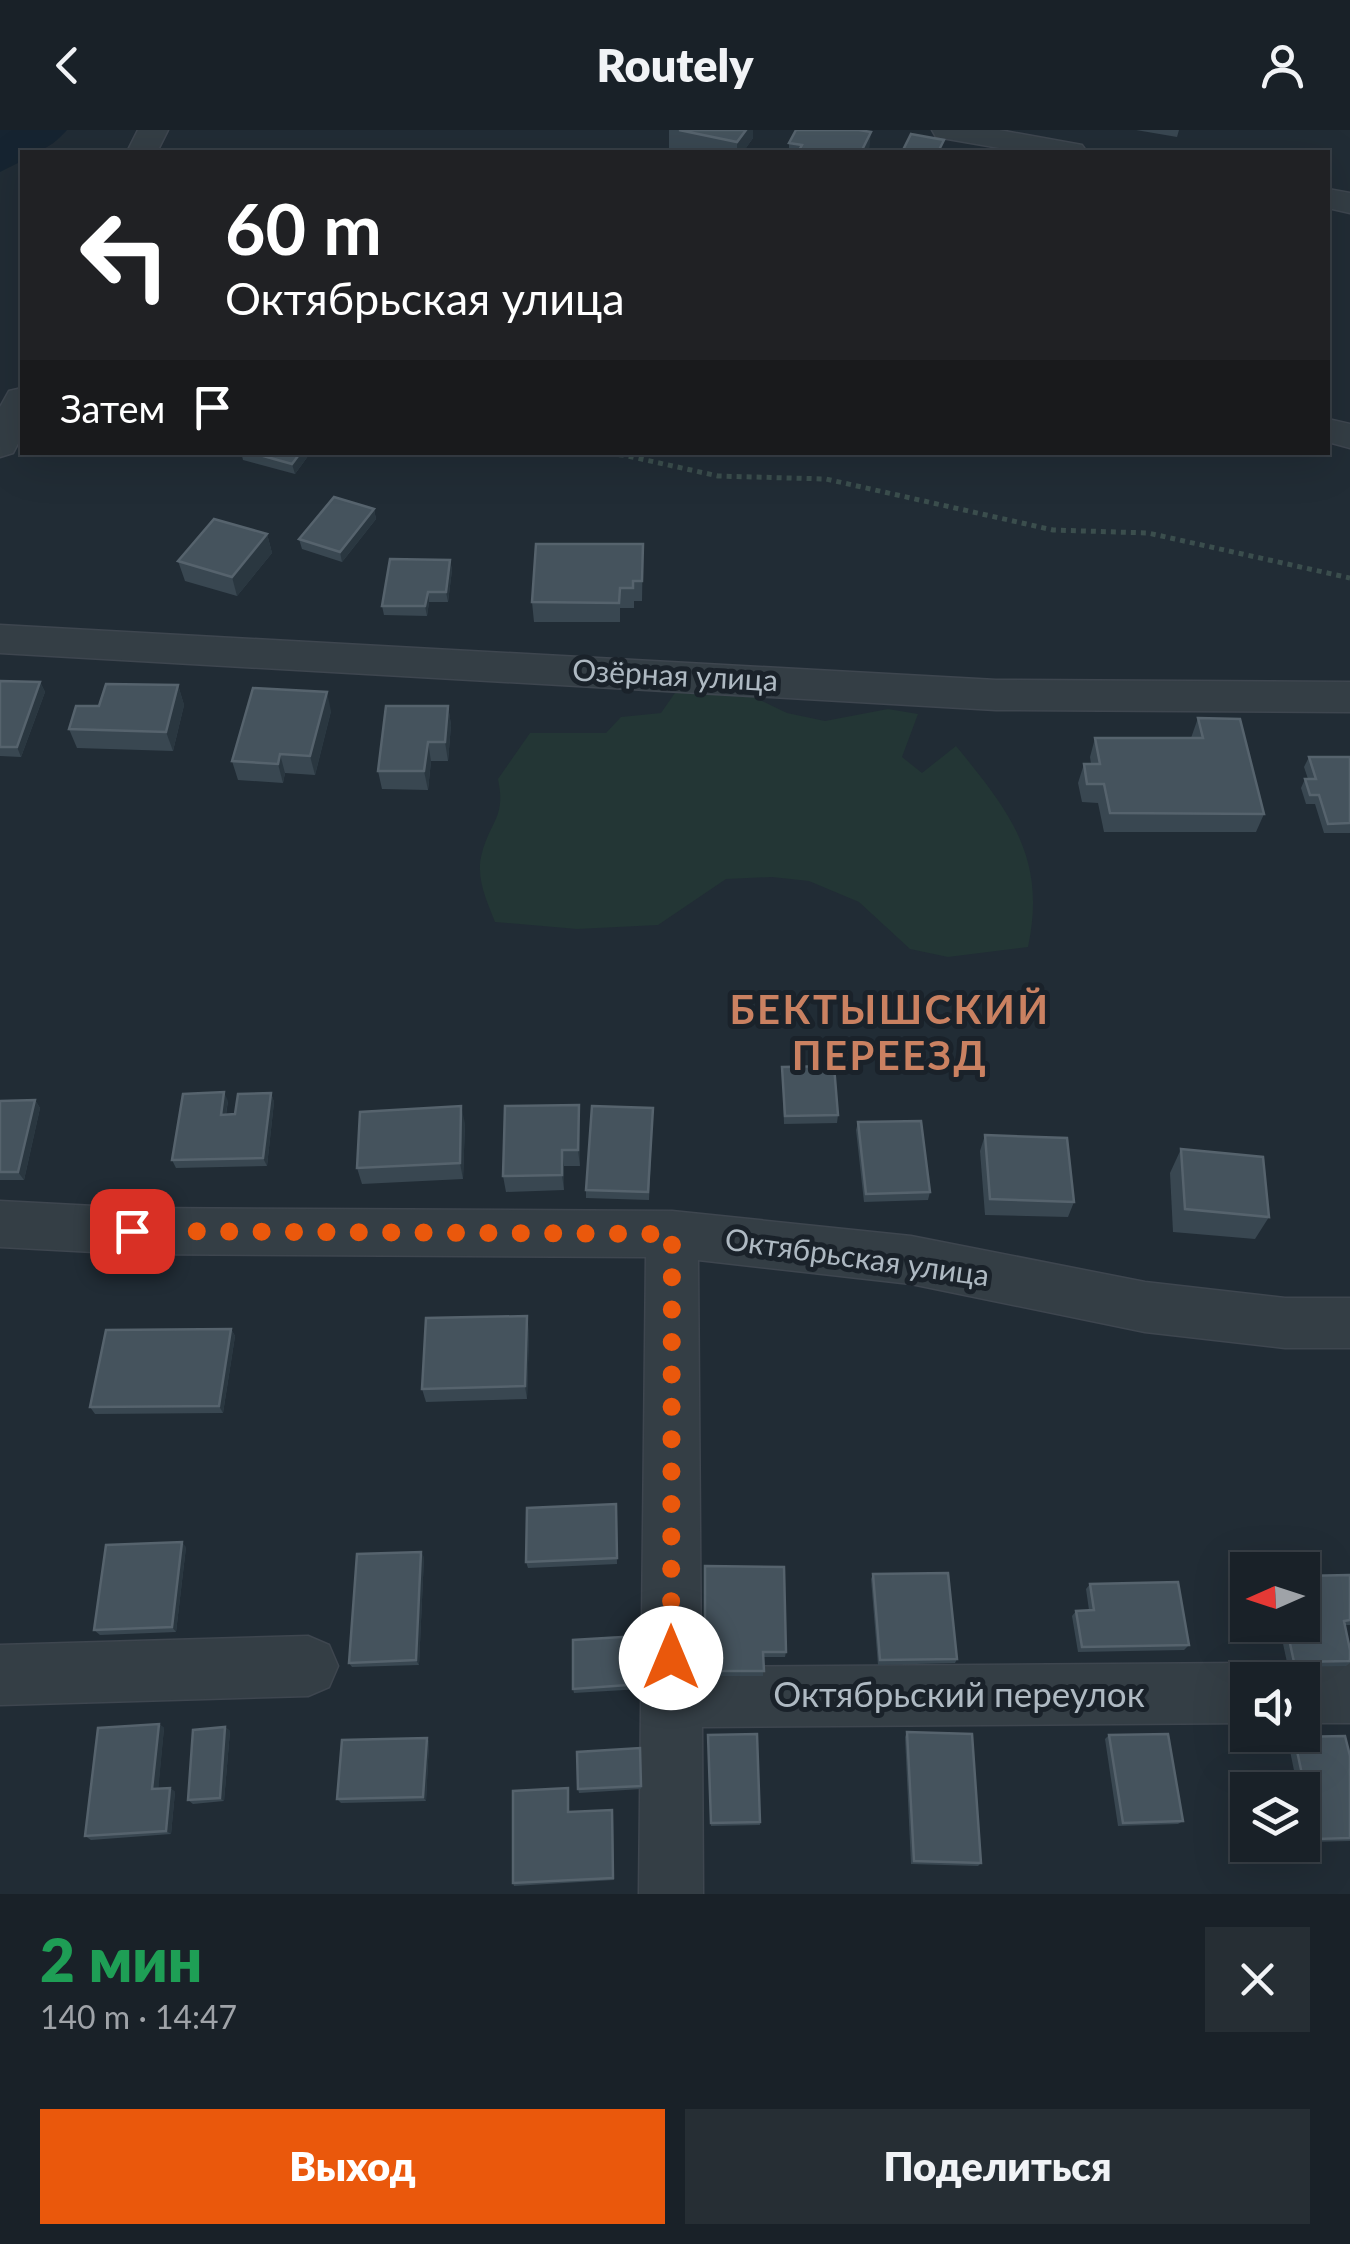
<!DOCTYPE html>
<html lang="ru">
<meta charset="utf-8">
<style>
:root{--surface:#192128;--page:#262e34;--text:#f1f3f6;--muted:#9fa3a8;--line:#373e45;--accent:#ea580c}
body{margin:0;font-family:Lato,sans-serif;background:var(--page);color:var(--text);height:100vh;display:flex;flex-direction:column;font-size:38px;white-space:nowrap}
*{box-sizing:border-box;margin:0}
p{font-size:32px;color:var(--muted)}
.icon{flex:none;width:55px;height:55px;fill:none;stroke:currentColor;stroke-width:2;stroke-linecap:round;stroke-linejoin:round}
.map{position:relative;height:1764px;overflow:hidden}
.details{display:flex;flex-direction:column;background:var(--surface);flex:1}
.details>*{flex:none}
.hud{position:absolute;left:20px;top:20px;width:1310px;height:305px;border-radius:0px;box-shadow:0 10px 40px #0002,0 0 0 2px var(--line);background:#202124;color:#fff;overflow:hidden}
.needle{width:65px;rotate:267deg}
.controls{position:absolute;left:1230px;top:1422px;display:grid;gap:20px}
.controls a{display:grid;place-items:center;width:90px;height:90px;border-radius:0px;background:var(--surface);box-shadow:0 10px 40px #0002,0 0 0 2px var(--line);font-size:50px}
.pin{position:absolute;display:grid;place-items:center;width:85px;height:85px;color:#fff;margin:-42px;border-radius:20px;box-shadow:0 5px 15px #0006}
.me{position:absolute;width:110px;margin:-55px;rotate:0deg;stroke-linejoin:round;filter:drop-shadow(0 0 8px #0008)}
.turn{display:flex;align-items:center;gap:35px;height:210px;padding:0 40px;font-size:45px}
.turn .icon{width:130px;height:130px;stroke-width:2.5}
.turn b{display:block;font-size:70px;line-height:85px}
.then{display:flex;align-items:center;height:95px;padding:0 40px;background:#0003;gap:20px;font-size:38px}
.round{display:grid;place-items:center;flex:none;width:105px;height:105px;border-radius:0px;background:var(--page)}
.summary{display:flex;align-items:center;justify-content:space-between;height:170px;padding:0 40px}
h1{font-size:60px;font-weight:800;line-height:75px;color:#1e9e55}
.action{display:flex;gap:20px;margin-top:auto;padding:20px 40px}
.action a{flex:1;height:115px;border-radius:0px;background:var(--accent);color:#fff;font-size:40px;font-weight:800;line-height:115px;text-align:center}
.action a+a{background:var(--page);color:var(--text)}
header{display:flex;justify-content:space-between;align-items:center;height:130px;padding:0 40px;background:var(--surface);font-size:45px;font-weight:800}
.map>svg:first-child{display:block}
</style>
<header><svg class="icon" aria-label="back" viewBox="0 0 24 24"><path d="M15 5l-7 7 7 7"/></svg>Routely<svg class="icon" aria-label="person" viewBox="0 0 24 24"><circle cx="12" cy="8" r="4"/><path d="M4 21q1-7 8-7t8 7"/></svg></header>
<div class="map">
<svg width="1350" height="1764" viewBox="0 0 1350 1764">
<rect width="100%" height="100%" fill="#212c35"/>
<path fill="#233635" d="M677 560 741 561 787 583 825 591 888 579 918 584 902 627 922 643 956 616C1010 682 1047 728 1028 817L948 827 910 819 859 772 809 751 772 747 726 749 658 795 577 799 495 792C487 771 475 747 482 723 491 690 506 687 498 649L530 603H606L621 587 661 583Z"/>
<path fill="#162431" d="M0 0H67C52 16 44 22 22 22V31L0 42Z"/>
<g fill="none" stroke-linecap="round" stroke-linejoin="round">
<defs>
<g id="minor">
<path d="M138 0H168L157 22H127Z"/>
<path d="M932 0H999L1082 15 1087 22H1022L936 7Z"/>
<path d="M1328 59 1350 63V83L1328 78Z"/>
<path d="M22 258V306L13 323 0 327V277L9 261Z"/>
<path d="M1328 289 1350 294V318L1328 312Z"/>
<path d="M0 495 996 550 1350 552V582L996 580 0 523Z"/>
<path d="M0 1071 132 1078 672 1081 911 1106 1145 1152 1285 1168H1350V1218H1285L1145 1202 911 1154 698 1130 701 1537 1248 1533 1269 1542 1273 1550H1248V1593L702 1597 703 1764H639L646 1127 132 1124 0 1117Z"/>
<path d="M308 1506 329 1515 338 1536 329 1557 308 1566 0 1575V1515Z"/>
<path d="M1302 1533H1350V1593H1302V1550H1277L1281 1542Z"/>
</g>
</defs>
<use href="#minor" stroke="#3e464f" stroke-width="3"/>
<path stroke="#3b4e4d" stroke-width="5" stroke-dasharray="5 5" stroke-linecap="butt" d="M579 322 623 325 718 346 826 349 1053 400 1148 403 1350 448"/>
<use href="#minor" fill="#343e45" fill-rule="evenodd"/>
</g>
<g fill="#394751">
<path d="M669 0H753V8L743 22H692L669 18Z"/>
<path d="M1136 0H1179L1177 7Z"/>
<path d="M789 13 869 22H789Z"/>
<path d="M241 322H311L295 344 243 330Z"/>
<path d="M374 379 376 389 342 432 302 419 299 409Z"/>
<path d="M267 404 272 423 237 466 185 451 178 431Z"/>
<path d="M643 414 642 471H634V478H620V492H534L532 472Z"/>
<path d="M450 430 452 440 448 472H429L427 486 384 485 382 476Z"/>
<path d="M0 551 40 552 45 562 21 627 0 626Z"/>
<path d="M178 555 184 575 173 621 77 618 69 599 99 576Z"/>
<path d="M448 576 451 595 448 631H431L428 660 382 659 378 641Z"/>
<path d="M331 581 315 645 285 643 283 653 238 650 232 631Z"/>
<path d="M1198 588 1264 684 1256 702H1104L1098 673 1082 672 1078 653 1084 634H1091L1090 627 1095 608H1191Z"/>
<path d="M1309 627H1350V703H1324L1315 674H1306L1301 658 1305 649H1308L1304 637Z"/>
<path d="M782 937 838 985 837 993 784 994Z"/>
<path d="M271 963 274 972 267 1036 176 1038 172 1030 228 971 226 985 235 984Z"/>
<path d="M35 970 40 978 24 1050H0V971Z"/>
<path d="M653 978 649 1070 586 1068V1060Z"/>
<path d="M580 991V1036H564V1060L506 1062 503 1046Z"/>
<path d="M858 992 930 1062 928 1070 864 1072 856 1000Z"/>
<path d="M465 993 463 1049 362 1054 357 1038Z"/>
<path d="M985 1005 1074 1072 1068 1087 985 1085 980 1021Z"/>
<path d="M1181 1019 1269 1087 1255 1109 1173 1102 1170 1043Z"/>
<path d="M231 1199 235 1206 223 1283 95 1284 90 1277Z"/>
<path d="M529 1200 527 1269 426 1272 422 1259Z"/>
<path d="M616 1374 617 1434 528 1438 526 1432Z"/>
<path d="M186 1417 176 1502 100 1505 94 1500Z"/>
<path d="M424 1427 419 1535 352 1537 349 1533Z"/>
<path d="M705 1436 786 1522 785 1527H763V1546H705Z"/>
<path d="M873 1444 957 1529 955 1533 878 1535 871 1449Z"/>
<path d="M1350 1445V1495H1345L1350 1520V1533L1346 1536 1288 1537 1279 1495H1302Z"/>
<path d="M1090 1454 1189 1515 1184 1520 1078 1522 1072 1486 1076 1481 1089 1480 1086 1459Z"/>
<path d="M638 1506 641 1559 574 1563 573 1559Z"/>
<path d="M159 1594 164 1598 158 1659 170 1658 175 1662 171 1704 91 1710 85 1706Z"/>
<path d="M225 1597 230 1601 224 1671 193 1674 188 1670Z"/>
<path d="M907 1602 981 1733 978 1736 911 1734 905 1607Z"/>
<path d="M708 1605 760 1692V1695L711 1696Z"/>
<path d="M1109 1605 1183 1691 1178 1694 1118 1696 1105 1609Z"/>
<path d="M1294 1607 1350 1626V1711L1309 1712 1302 1681V1660H1298L1288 1611Z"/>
<path d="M427 1608 429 1612 426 1671 341 1673 337 1669Z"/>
<path d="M640 1618 641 1659 579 1663 578 1659Z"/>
<path d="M569 1662V1682L613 1683 614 1750 514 1756 513 1753Z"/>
</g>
<g fill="#2a3740">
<path d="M746 0H753V8L743 22H737V12Z"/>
<path d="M871 2 869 22H861Z"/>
<path d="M301 322H311L295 344 292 334Z"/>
<path d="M374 379 376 389 342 432 340 422Z"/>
<path d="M267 404 272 423 237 466 232 447Z"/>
<path d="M450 430 452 440 448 472 446 462Z"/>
<path d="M428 462 429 472 427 486 425 476Z"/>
<path d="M40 552 45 562 21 627 17 617Z"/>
<path d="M178 555 184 575 173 621 166 602Z"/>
<path d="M327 562 331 581 315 645 310 626Z"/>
<path d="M448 576 451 595 448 631 445 612Z"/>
<path d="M428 612 431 631 428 660 424 641Z"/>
<path d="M280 624 285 643 283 653 278 634Z"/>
<path d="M224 962 228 971 224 993 221 985Z"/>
<path d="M271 963 274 972 267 1036 263 1028Z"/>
<path d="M35 970 40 978 24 1050 18 1042Z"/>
<path d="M579 975 580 991V1036L578 1020Z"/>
<path d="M461 976 465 993 463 1049 460 1033Z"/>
<path d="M562 1020 564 1036V1060L562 1045Z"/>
<path d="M527 1186 529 1200 527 1269 525 1256Z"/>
<path d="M231 1199 235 1206 223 1283 219 1276Z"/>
<path d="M182 1412 186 1417 176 1502 172 1497Z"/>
<path d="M421 1422 424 1427 419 1535 416 1530Z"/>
<path d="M159 1594 164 1598 158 1663 152 1659Z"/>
<path d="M225 1597 230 1601 224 1671 220 1668Z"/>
<path d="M427 1608 429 1612 426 1671 423 1667Z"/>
<path d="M170 1658 175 1662 171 1704 166 1701Z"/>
</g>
<g fill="#45535d" stroke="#56636d" stroke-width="2.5">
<path d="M679 0H746L737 12Z"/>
<path d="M796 0H859L871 2 861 22H798L802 15 789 13Z"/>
<path d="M911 4 944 10 938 22H902Z"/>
<path d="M249 322H301L292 334Z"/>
<path d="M334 367 374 379 340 422 299 409Z"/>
<path d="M214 389 267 404 232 447 178 431Z"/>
<path d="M536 414H643L642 451H633V458H620L619 473 532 472Z"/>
<path d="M390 429 450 430 446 462H428L425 476H382Z"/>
<path d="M0 551 40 552 17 617H0Z"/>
<path d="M106 554 178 555 166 602 69 599 76 576H99Z"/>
<path d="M253 558 327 562 310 626 280 624 278 634 232 631Z"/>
<path d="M386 576H448L445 612H428L424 641H378Z"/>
<path d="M1198 588 1240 589 1264 684 1110 683 1104 654H1087L1084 634H1100L1095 608H1203Z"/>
<path d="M1309 627H1350V693L1328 694 1319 665H1310L1305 649H1316Z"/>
<path d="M834 936 838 985 785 986 782 937Z"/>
<path d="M224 962 221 985 235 984 238 964 271 963 263 1028 172 1030 183 964Z"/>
<path d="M35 970 18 1042H0V971Z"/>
<path d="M579 975 578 1020H562V1045L503 1046 505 976Z"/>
<path d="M461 976 460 1033 357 1038 360 982Z"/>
<path d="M592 976 653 978 648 1062 586 1060Z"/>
<path d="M921 991 930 1062 866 1064 858 992Z"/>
<path d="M985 1005 1067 1008 1074 1072 990 1069Z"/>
<path d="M1181 1019 1263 1027 1269 1087 1185 1079Z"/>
<path d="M527 1186 525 1256 422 1259 426 1188Z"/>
<path d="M231 1199 219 1276 90 1277 106 1200Z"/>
<path d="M616 1374 617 1428 526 1432 527 1378Z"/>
<path d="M182 1412 172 1497 94 1500 106 1415Z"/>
<path d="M421 1422 416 1530 349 1533 357 1424Z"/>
<path d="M705 1436 784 1437 786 1522H763L764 1541H705Z"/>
<path d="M948 1443 957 1529 880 1530 873 1444Z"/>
<path d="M1350 1445V1490L1344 1491 1350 1520V1531L1294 1532 1286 1495H1302V1446Z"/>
<path d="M1178 1452 1189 1515 1082 1517 1076 1481 1094 1480 1090 1454Z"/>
<path d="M638 1506 641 1554 573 1559V1510Z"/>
<path d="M159 1594 152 1659 170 1658 166 1701 85 1706 98 1598Z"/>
<path d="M225 1597 220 1668 188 1670 193 1600Z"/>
<path d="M907 1602 972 1604 981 1733 914 1731Z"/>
<path d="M757 1604 760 1692 711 1693 708 1605Z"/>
<path d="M1168 1604 1183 1691 1123 1693 1109 1605Z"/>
<path d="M1345 1606 1350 1626V1708L1316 1709 1294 1607Z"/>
<path d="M427 1608 423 1667 337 1669 342 1610Z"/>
<path d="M640 1618 641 1656 578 1659 577 1622Z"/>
<path d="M568 1658V1682L612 1680 613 1748 513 1753V1661Z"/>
</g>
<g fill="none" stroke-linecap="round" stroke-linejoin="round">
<path stroke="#ea580c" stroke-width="18" stroke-dasharray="0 32.4" d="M132 1101 672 1104 671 1528"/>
</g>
<g text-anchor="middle" stroke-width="10" stroke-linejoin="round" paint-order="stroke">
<g font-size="30" fill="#aeb9c2" stroke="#1a222a">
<text transform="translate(675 546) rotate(3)" y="10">Озёрная улица</text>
<text transform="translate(857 1128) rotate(8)" y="10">Октябрьская улица</text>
</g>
<g font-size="35" fill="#aeb9c2" stroke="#1a222a">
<text x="959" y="1577">Октябрьский переулок</text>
</g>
<g font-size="40" font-weight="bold" letter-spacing="2.5" fill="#ca8161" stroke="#1a222a">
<text x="890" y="894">БЕКТЫШСКИЙ<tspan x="890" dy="46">ПЕРЕЕЗД</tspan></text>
</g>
</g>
</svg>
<div class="controls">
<a><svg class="needle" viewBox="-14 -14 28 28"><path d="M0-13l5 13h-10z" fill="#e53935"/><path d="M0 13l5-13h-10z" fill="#9fa3a8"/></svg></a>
<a><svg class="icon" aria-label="sound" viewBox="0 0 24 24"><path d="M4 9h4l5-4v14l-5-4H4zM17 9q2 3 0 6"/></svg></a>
<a><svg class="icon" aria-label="layers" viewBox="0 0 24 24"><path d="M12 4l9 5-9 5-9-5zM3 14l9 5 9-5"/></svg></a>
</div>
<div class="pin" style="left:132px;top:1101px;background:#d93025"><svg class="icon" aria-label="arrive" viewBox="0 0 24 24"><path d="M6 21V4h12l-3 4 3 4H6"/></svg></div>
<svg class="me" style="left:671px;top:1528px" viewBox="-20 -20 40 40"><circle r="19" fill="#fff"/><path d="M0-13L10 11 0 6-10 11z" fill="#ea580c"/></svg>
<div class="hud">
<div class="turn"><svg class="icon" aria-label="left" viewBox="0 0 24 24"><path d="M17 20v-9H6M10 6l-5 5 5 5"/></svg><div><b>60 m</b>Октябрьская улица</div></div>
<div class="then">Затем<svg class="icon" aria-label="arrive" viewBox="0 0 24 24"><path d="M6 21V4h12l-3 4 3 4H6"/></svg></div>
</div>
</div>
<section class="details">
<div class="summary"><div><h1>2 мин</h1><p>140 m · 14:47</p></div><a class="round"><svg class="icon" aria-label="close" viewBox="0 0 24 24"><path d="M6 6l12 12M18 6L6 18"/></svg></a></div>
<div class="action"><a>Выход</a><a>Поделиться</a></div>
</section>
